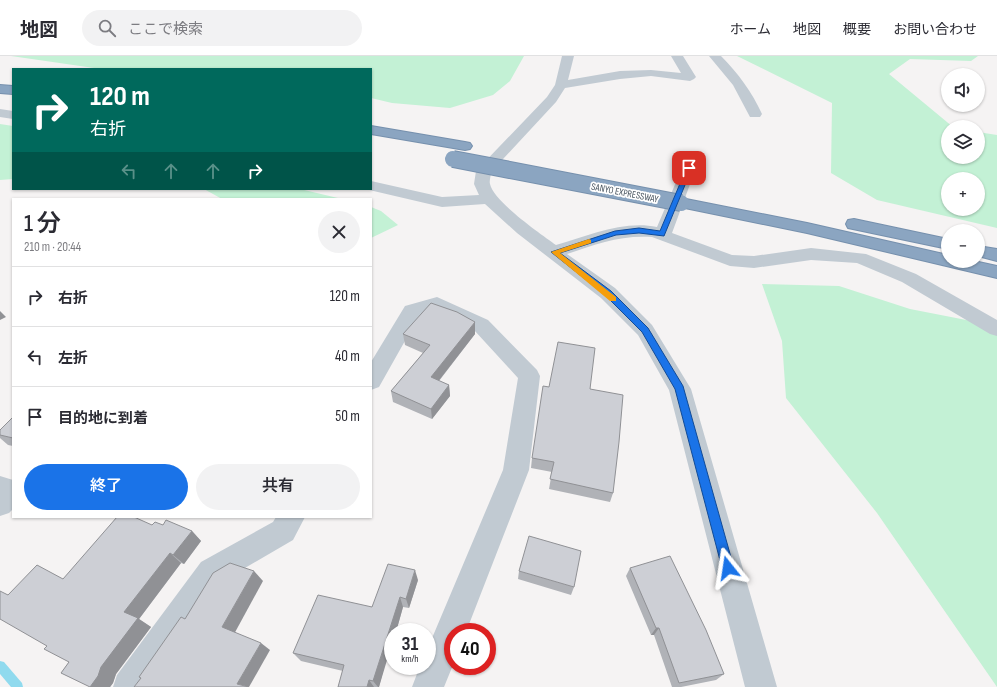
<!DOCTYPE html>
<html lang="ja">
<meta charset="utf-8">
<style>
:root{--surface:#fff;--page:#f2f2f3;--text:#2b2b33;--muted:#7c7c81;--line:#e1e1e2;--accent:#1a73e8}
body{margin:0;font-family:"Sofia Sans Condensed","Noto Sans JP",sans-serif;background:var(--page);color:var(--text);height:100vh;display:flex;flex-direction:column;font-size:15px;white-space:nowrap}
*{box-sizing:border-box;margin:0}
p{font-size:13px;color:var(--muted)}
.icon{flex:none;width:22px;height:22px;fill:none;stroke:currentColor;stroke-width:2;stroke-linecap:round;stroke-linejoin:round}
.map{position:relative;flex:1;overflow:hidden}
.side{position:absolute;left:12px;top:142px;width:360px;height:320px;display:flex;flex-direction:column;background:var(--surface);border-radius:0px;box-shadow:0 1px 3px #0004}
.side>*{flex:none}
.hud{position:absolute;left:12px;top:12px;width:360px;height:122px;border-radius:0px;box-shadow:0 1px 3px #0004;background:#00695c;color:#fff;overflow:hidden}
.tools{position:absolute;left:941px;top:12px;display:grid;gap:8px}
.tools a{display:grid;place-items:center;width:44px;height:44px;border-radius:50%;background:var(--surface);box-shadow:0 1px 3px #0004;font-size:20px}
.speed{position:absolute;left:384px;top:567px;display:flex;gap:8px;font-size:20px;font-weight:700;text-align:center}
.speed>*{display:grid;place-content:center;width:52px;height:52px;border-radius:50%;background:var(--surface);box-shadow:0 1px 3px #0004;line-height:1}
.speed small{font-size:10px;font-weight:400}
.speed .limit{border:6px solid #d22;background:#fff;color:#111}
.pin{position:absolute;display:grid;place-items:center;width:34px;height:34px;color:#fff;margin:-17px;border-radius:8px;box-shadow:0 2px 6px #0006}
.me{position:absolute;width:44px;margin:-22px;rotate:345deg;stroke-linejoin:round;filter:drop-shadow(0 0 3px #0008)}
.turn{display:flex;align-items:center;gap:14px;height:84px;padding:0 12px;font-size:18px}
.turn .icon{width:52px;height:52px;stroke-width:2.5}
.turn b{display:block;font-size:28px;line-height:34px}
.lanes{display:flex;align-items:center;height:38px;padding:0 12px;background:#0003;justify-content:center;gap:20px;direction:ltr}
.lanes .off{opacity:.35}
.round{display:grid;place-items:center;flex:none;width:42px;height:42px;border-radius:21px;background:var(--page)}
.headline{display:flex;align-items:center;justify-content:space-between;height:68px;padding:0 12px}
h1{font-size:24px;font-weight:600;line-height:30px}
.cta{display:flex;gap:8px;margin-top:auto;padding:8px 12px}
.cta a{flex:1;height:46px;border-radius:24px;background:var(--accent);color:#fff;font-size:16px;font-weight:600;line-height:46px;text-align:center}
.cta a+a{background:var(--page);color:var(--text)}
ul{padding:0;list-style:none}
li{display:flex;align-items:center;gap:12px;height:60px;padding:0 12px;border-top:1px solid var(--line)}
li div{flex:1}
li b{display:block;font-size:15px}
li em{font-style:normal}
header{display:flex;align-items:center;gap:24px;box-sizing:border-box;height:56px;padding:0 20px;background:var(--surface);border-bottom:1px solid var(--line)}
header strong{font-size:19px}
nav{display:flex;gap:22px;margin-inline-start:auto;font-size:14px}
.search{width:280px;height:36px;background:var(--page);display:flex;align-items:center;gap:10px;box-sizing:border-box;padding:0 14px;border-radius:22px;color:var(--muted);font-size:15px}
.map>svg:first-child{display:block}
</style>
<header>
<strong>地図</strong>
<div class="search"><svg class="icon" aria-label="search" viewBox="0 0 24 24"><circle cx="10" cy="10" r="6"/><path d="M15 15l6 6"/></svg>ここで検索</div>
<nav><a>ホーム</a><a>地図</a><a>概要</a><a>お問い合わせ</a></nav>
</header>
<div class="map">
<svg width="997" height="631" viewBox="0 0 997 631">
<rect width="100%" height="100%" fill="#f5f3f3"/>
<g fill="#c3f1d5" fill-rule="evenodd">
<path d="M11 0H524L510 25 493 39 450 52 392 47 371 42V13H101Z"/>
<path d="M737 0H978L971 5 910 3 889 18 953 71H948V101H978V76L997 79V172L877 144 831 117 832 47ZM948 123H978V153H948Z"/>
<path d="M0 68 13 70V123L0 124Z"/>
<path d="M204 133H300L342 143H222Z"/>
<path d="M371 151 381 155 398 169 371 182Z"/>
<path d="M762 228 839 230 910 253 997 270V631L877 457 786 342 782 285Z"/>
</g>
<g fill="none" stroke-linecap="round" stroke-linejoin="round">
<path fill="#90daee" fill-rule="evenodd" d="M0 605 4 606 22 627 23 631H11L0 618Z"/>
<defs>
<g id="highway">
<path d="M0 29 13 30V38L0 37Z"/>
<path d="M371 70 465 86 470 87 472 90 470 93 465 94 371 78Z"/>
<path d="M681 142 807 167 948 199V205H974L997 210V222L807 177 675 150 673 147 675 144Z"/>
<path d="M854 163 948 183V193L848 172 846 168 848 164Z"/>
<path d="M978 190 997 193V205L978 200Z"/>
</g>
</defs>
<use href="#highway" stroke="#7690ad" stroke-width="2"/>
<g fill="#c1cad2" fill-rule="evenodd">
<path d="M562 0H574L568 24 620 15 651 14 681 17 671 0H683L696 21 694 23 690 25 651 20 620 23 565 32 556 46 491 116C491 120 489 125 490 128 494 146 541 178 556 189 588 180 623 164 657 171L682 112 684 109 689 108 694 109 696 112 672 177 732 199 754 200 811 192 866 198 916 218 997 264V280L990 278 902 226 857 207 811 204 754 212 730 210 652 181C620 179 597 188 567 198L615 232 652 269 691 333 777 631H745L669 334 638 279 601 242 517 177 485 148 442 151 365 133H371V125L442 141 479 139 474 128 476 115 547 41 555 29Z"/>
<path d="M709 0H721C738 17 752 36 762 58L760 61H750L733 29Z"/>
<path d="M0 53 13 55V63L0 61Z"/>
<path d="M437 241 488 264 537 314 540 320 529 414 466 576H453V609L444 631H412L420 610H427V594L503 414 518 322 474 274 435 255 419 260 379 331 371 334V306L405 250Z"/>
<path d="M0 420 13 424V453L9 457 0 460Z"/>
<path d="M276 461H305L293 484 221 526 149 631H113L117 619 201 506 273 466Z"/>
</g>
<use href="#highway" fill="#8ba5c1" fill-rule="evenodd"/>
<defs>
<path id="highway-bridge" d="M453 103 681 147"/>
</defs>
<use href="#highway-bridge" stroke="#7690ad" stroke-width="18" stroke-linecap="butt"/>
<use href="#highway-bridge" stroke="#8ba5c1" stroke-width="16"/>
</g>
<g fill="#b0b2b7">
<path d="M403 278H475L439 325 449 329 450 340 432 363 393 346 391 335 423 297 405 289Z"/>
<path d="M590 333 613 437 610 446 549 433 552 416 531 412 532 402Z"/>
<path d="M13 361V390L8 389 0 382V374Z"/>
<path d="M152 469 192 475 201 485 184 508 181 507 139 563 151 571 116 618 113 627 110 631H91L61 617 69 606 47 590 8 539 63 523Z"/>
<path d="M630 512 724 618 716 624 681 631H672L654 579H651L626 520Z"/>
<path d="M519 515 574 531 571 539 518 523Z"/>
<path d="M418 524 409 552 403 551 396 576H393L379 631H338L343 615 301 605 293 597Z"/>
</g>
<g fill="#909195">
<path d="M0 255 6 261 0 264Z"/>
<path d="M475 266V278L433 332 431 321Z"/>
<path d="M371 269 372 275 371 279Z"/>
<path d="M449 329 450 340 432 363 431 353Z"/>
<path d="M192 475 201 485 184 508 173 499Z"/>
<path d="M170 497 181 507 139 563 151 571 116 618 113 627 110 631H90L101 611 124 556Z"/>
<path d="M415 514 418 524 409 552 406 543Z"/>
<path d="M254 515 263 525 233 580 222 571Z"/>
<path d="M400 541 403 551 396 576H393V584L379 631H378L373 625Z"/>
<path d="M656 572H659L654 579H651Z"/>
<path d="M261 587 270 594 249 631 237 628Z"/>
<path d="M369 624 374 631H367Z"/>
</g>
<g fill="#cdcfd5" stroke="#909195">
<path d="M431 247 457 256 475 266 431 321 449 329 431 353 391 335 430 289 403 278Z"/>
<path d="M558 286 595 292 590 333 623 339 619 386 613 437 550 423 554 406 532 402 543 330 549 331Z"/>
<path d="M13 361V382L0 379V374Z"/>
<path d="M117 461H134L152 469 155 466 163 469 166 464 192 475 173 499 170 497 124 556 138 562 101 611 98 620 90 631 61 617 69 606 44 593 47 590 0 563V535L8 539 37 509 63 523Z"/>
<path d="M529 480 581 495 574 531 519 515Z"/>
<path d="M670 500 706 574 724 618 679 627 659 572H656L630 512Z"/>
<path d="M230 507 254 515 222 571 261 587 237 628 249 631H134L141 622 139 621 181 561 185 563 213 517Z"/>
<path d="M388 508 415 514 406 543 400 541 373 625 369 624 367 631H338L344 609 293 597 318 539 372 551Z"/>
</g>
<path fill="#1a73e8" stroke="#114b97" d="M687 111 692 112 664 180 639 177 616 179 560 197 611 235 648 272 683 330 734 512 733 516 728 518 724 516 722 512 675 333 642 276 605 239 551 196 615 175 639 172 660 175Z"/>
<path fill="#f59e0b" d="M589 183 591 184V187L560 197 616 241V245H610L551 196Z"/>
<g text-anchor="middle" stroke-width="3.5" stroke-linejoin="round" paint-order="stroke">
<g font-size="10" fill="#4a5661" stroke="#fff">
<text transform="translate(625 136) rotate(11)" y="4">SANYO EXPRESSWAY</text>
</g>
</g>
</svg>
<div class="tools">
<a><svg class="icon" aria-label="sound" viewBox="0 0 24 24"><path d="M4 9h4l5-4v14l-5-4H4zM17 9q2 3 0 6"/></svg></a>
<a><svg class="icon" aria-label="layers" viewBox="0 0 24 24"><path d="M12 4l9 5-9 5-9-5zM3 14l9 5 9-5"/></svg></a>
<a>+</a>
<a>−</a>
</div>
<div class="speed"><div>31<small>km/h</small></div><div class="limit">40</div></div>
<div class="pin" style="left:689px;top:112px;background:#d93025"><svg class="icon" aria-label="arrive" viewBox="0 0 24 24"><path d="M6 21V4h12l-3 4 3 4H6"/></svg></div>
<svg class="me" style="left:728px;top:512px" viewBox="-20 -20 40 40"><path d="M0-17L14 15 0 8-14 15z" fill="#1a73e8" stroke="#fff" stroke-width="4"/></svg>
<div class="hud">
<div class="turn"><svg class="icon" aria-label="right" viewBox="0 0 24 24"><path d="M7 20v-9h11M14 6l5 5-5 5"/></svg><div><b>120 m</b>右折</div></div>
<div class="lanes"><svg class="icon off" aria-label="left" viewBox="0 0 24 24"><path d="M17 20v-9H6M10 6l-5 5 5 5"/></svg><svg class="icon off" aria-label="ahead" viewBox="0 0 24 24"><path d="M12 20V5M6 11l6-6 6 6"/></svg><svg class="icon off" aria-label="ahead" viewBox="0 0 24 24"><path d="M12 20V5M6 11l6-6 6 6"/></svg><svg class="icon" aria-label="right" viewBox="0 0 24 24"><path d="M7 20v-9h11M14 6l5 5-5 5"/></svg></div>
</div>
<section class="side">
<div class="headline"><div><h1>1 分</h1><p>210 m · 20:44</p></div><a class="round"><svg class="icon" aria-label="close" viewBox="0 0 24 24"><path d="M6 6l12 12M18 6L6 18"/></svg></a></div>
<ul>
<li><svg class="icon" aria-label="right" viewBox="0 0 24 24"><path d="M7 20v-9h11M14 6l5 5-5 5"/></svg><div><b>右折</b></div><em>120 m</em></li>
<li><svg class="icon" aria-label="left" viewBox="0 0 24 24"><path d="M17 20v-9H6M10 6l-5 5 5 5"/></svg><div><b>左折</b></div><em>40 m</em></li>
<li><svg class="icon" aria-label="arrive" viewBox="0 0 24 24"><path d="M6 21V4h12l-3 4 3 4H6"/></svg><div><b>目的地に到着</b></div><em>50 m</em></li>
</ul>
<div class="cta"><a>終了</a><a>共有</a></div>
</section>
</div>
